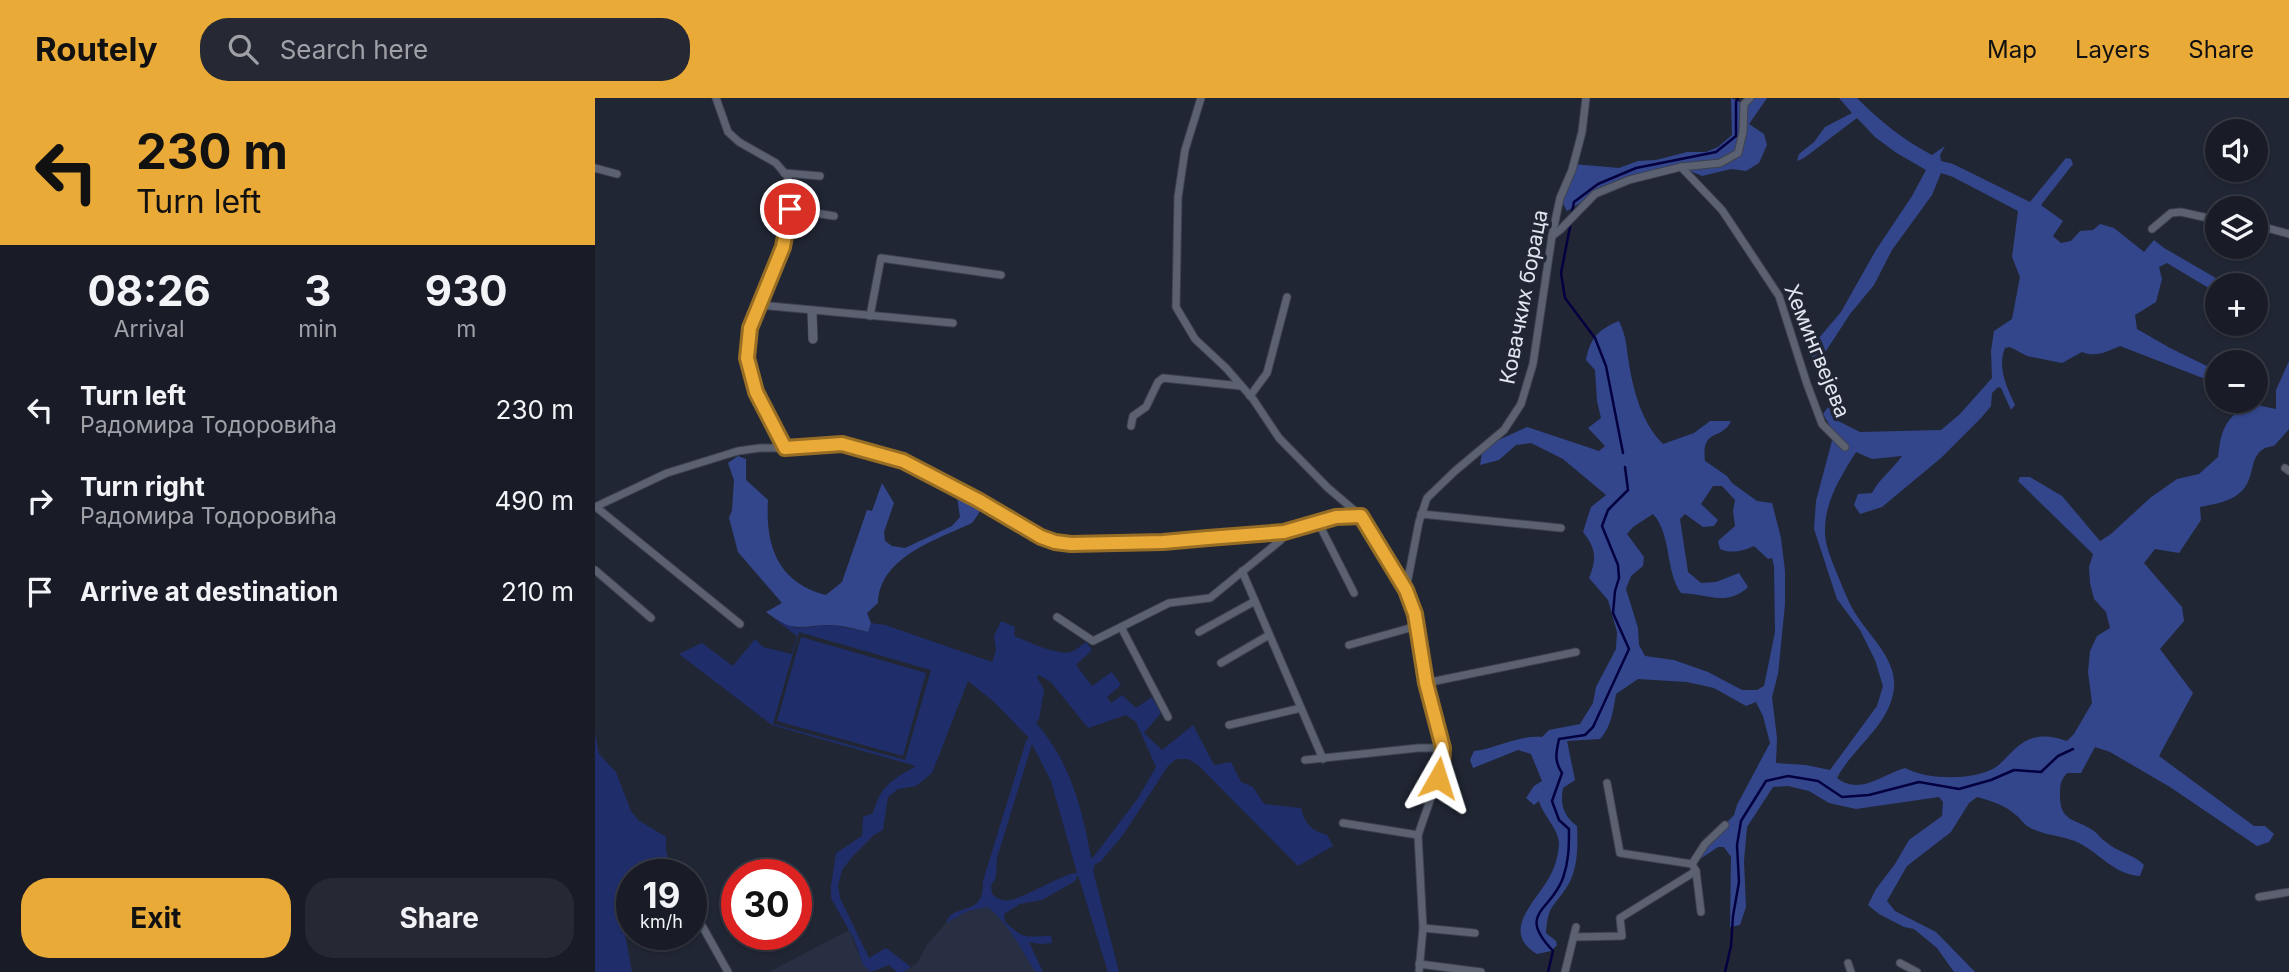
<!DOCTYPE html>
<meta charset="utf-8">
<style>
:root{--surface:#191c27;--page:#262933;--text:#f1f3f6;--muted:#9fa1a7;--line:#373a44;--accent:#eaaa38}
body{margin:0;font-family:Inter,sans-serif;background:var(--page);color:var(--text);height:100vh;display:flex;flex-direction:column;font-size:26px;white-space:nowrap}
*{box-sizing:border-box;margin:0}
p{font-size:23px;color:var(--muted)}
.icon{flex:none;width:38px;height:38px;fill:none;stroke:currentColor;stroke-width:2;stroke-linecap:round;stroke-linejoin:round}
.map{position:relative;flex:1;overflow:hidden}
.drawer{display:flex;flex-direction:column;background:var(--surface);width:595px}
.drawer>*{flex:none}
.top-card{background:#eaaa38;color:#111;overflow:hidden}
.buttons{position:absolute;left:1610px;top:21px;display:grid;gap:14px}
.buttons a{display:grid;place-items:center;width:63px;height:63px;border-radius:50%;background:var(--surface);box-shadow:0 2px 5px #0004,0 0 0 2px var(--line);font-size:35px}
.speed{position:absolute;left:21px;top:761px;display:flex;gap:14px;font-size:35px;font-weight:700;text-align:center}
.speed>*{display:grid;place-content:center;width:91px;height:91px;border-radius:50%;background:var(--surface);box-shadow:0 2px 5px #0004,0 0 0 2px var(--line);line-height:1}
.speed small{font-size:18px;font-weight:400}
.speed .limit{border:10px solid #d22;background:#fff;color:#111}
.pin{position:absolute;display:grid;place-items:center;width:60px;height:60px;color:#fff;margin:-30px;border:4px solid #fff;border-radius:50%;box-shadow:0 2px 7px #0007}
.me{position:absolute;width:77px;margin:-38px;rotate:6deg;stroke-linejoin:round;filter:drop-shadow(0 0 5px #0008)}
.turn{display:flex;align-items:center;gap:24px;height:147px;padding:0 21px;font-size:32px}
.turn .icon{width:91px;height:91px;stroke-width:2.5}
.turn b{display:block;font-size:49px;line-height:60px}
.eta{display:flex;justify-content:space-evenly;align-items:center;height:119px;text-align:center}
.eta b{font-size:42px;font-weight:700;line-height:49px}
.button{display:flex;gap:14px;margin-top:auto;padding:14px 21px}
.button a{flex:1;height:80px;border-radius:28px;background:var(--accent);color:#111;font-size:28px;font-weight:700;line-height:80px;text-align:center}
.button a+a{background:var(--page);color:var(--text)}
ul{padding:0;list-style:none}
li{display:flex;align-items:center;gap:21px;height:91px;padding:0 21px}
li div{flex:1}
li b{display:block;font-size:26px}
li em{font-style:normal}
header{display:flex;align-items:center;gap:42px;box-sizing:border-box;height:98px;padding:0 35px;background:var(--accent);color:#111}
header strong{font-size:33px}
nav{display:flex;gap:38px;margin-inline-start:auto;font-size:24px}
.search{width:490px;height:63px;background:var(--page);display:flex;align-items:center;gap:18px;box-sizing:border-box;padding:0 24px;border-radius:28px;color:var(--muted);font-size:26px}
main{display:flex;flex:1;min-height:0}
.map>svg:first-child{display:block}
</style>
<header>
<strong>Routely</strong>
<div class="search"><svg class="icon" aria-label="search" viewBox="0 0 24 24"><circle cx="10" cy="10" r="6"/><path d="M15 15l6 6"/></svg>Search here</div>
<nav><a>Map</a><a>Layers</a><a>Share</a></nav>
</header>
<main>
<section class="drawer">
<div class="top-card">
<div class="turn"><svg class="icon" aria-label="left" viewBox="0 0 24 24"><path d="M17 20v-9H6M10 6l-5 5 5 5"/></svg><div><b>230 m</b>Turn left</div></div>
</div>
<div class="eta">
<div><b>08:26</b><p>Arrival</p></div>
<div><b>3</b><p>min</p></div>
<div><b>930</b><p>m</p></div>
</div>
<ul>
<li><svg class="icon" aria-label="left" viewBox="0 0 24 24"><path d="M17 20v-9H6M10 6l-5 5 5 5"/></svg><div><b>Turn left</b><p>Радомира Тодоровића</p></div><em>230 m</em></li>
<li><svg class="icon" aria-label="right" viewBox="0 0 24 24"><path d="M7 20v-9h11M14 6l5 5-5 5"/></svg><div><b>Turn right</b><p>Радомира Тодоровића</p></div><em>490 m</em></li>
<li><svg class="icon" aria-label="arrive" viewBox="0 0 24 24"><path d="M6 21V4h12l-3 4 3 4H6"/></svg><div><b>Arrive at destination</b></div><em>210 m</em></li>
</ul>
<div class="button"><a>Exit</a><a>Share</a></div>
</section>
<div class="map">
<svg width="1694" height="874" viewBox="0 0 1694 874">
<rect width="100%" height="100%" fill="#212634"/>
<g fill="#282f43">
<path d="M393 809 405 819 418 836 440 874H309L322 865 332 847 351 825 373 813Z"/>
<path d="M254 832 268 867 276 874H174Z"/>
</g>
<g fill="#1f2e6b" fill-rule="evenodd">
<path d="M181 522 201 530 237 527 273 534 276 525 290 527 397 564 401 552 399 538 406 523 420 529 419 538C432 543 462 558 476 554 481 552 486 548 491 544L497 552 481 567 497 588 517 574 526 587 512 599 516 605 527 597 541 610 557 599 566 615 549 635 567 652 598 627 619 667 636 664 646 684 658 689 669 706 706 710C709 725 717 733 732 737L738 748 703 768 603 667 593 661H581L573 668 528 737 505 764 500 766 498 773 524 874H513L483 777 480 783 447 802 425 806 409 816 410 824C431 843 430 838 456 838L457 845 447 846 434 844 448 874H440C426 850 414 827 393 809L373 813 351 825C356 808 377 815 385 801 388 797 388 788 388 783L431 643 434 640 399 604 373 583 337 675 321 688 303 691 293 699 288 732 279 737 257 759 247 772 243 788 245 800 274 860 291 850 316 869 309 874H302L294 867 276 874 268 867 259 841 236 800V788L241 755 267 738 268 719 278 715C286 687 297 682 321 668L177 627 84 556 107 545 138 568 160 541 168 549 197 556 202 538ZM204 534 336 572 310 662 178 626ZM444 577 456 584 493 630 531 617 541 624 561 669 543 700 497 761C494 753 493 743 491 734 482 693 469 657 441 625L444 621 449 592 442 579ZM437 646 456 683 482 775C464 776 421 807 407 802 403 801 400 798 397 796L396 788 401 779 402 760Z"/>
<path d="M206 539 331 575 308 658 182 623Z"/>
<path d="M0 635 4 656 21 674 36 713 43 722 71 739V754L77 769 58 777H37V787L22 793 37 874H0Z"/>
</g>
<g fill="#33468c" fill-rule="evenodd">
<path d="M1136 0 1149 6 1154 0H1172L1154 26 1169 36 1172 47 1164 65 1151 73 1136 71 1107 78 1086 69 1000 96 972 113 965 100 978 66 1024 70 1043 63 1061 62 1092 54H1111L1123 49 1137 37Z"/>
<path d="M1244 0H1262C1286 24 1307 41 1337 57L1350 48 1345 57 1346 63 1358 66 1435 104 1471 60 1476 61 1478 66 1446 107 1468 123 1458 138 1466 145 1476 143 1485 133 1498 132 1505 126 1519 130 1549 154 1559 142 1569 150 1633 187H1622V195L1572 165 1564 169 1567 181 1561 204 1540 217 1542 231 1575 250 1622 273V288L1618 284 1525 248C1513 253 1501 260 1487 254L1467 265 1432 258 1415 249 1410 250C1402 270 1412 289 1420 307L1416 312 1406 290 1403 289 1397 295 1396 308 1386 320 1346 360 1287 409 1265 416 1259 407 1263 396 1277 395C1285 380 1297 372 1307 358L1277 361 1261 354C1246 378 1230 403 1230 432 1229 446 1238 465 1243 478 1249 493 1255 508 1264 521 1279 543 1305 566 1298 596 1291 630 1257 651 1242 680 1265 698 1288 676 1310 670 1332 682 1380 683 1401 669 1408 664 1414 656 1421 650 1436 636 1453 636 1472 643L1479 636 1497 605 1493 574 1495 553 1502 538 1515 530 1511 514 1499 501 1495 485 1494 469 1498 456 1423 383 1425 379H1435L1467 398 1505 443 1516 436 1555 400 1582 381 1604 376 1623 359C1626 337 1627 327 1644 312L1645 307 1640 303H1661L1666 308 1681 311V292L1694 263V331L1679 348C1649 351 1665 382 1642 397 1631 405 1618 406 1605 409L1606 422 1584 455 1560 451 1549 465 1587 509 1589 523 1565 551 1598 595 1564 658 1659 728H1670L1679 736 1674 744 1662 748 1575 689 1515 654 1500 649 1486 675H1472C1466 682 1465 686 1465 695 1464 725 1480 720 1499 733 1503 736 1506 741 1511 744 1522 754 1540 757 1549 767L1545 778C1518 776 1506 756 1484 745 1468 737 1447 738 1432 728 1428 725 1425 720 1421 717 1410 707 1396 703 1382 699L1374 705 1356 734 1312 768 1292 803 1300 813 1341 834 1380 874H1359L1342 850 1319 831 1309 829 1284 816 1273 807 1281 791 1300 766 1314 742 1347 718 1348 704 1344 699 1261 711 1234 705 1214 693 1193 688 1178 689 1152 729 1149 763 1151 809 1145 827 1135 829 1136 759 1129 749H1123L1105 761 1102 756 1139 717 1142 707 1175 645 1168 618 1161 604 1151 608 1119 590 1092 584 1043 581 1021 596C1018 612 1017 628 1005 641L972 643 980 682 968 690C965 706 968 718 982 728 983 746 983 771 973 787 959 810 953 805 951 835L961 843 962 847 956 853 942 856C904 833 942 803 955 778 960 769 963 758 964 747 965 732 948 718 944 703L939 707 931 700 939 688 947 683 936 656 923 652 878 670 875 662 879 653C903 650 922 637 947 639L954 632 985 626 998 605 1001 589 1021 551 1022 534 1013 502 994 480C1002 461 1001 450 988 434L996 409 1011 397 968 361 936 345 921 347 904 362 885 367 888 349 932 329 1004 353 1010 348 993 330 1006 320 1002 303 1000 272 991 262C995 240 1004 231 1024 223 1032 240 1031 248 1034 266 1039 295 1047 325 1068 346L1099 335 1115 323H1136C1127 343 1106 329 1110 363L1132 378 1137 385 1162 403 1177 405 1186 440 1190 473V506L1183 576 1177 599 1182 640 1181 665 1211 667 1235 672 1282 608 1288 588 1280 562 1265 532 1242 501 1219 431 1221 403 1239 335 1228 316 1233 309 1243 323 1265 334 1346 332 1365 316 1397 280 1396 253 1399 233 1417 221 1425 179 1417 159 1423 113 1358 79 1346 75 1337 97 1297 152 1279 187 1255 216 1229 256 1221 262 1212 254 1246 214 1281 152 1317 98 1331 72 1300 54 1280 39 1262 20 1209 60 1202 63 1204 56 1219 44 1230 29 1257 15ZM1118 388H1127L1140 402 1138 413 1140 428 1123 443 1125 451C1137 456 1148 453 1159 448L1173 461 1177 460 1179 468 1180 534 1169 588 1162 592H1147L1113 574 1079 562 1050 558 1044 547 1043 530 1031 491 1036 478 1048 468 1049 459 1032 436 1038 429 1058 416C1077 437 1070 473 1086 495 1113 496 1132 509 1153 489L1144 475 1121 484 1106 485 1093 474 1085 421 1090 416 1108 429 1119 428 1123 422 1106 406Z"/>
<path d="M143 358 151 361V382L173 402C170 448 183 485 231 497L247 484 272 412 277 413 287 385 299 405 289 434 290 443 297 448 310 450 357 428 365 419 362 399 384 409V415L377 425C343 441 284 459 283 505L272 515 276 525 273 534C261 531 247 527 234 527 202 528 199 535 171 514L187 505 143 454 134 420 137 412 139 382 133 365Z"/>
</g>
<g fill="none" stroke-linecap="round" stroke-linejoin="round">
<g stroke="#040040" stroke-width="2.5">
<path d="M977 114 979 104 1003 86 1041 70 1121 54 1141 38V4L1143 0"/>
<path d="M976 124 966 175 970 200 1000 240 1011 268 1028 355"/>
<path d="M953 874 958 853C921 814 956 814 968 780 974 763 974 748 974 731L964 722 957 703 967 675C959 663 961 655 964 641L990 637 998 629 1034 551 1018 515 1020 493 1024 480 1023 467 1007 428 1013 412 1033 392 1030 369"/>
<path d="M1130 874 1136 848 1138 818 1144 784 1142 747 1146 723 1171 683 1193 678 1223 683 1247 699 1274 697 1324 684 1364 691 1396 682 1419 672 1446 674 1463 658 1478 651"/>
</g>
<defs>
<g id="minor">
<path d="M121 0 133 34 144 44 181 65 193 79 195 111 188 149 155 230 152 260 161 294 190 350"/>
<path d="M606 0 590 52 583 99 581 209 600 241 631 270 658 301 684 340 733 390 766 418 778 437 816 504 831 585 848 650 847 668 823 737 828 830 824 874"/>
<path d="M1086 69 1127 112 1184 198 1212 286 1227 326 1250 349"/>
<path d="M0 70 22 76"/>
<path d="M189 75 225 78"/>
<path d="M195 111 239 118"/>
<path d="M1661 127 1694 136"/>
<path d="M1557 131 1576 115 1586 114 1622 122"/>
<path d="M957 138 965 132 1000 96 1034 82 1086 69 1125 65 1143 55 1148 34 1149 6 1155 0"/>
<path d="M164 207 358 225"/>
<path d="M275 218 286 160 406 177"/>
<path d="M655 298 672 275 692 199"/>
<path d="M536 328 538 318 551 309 563 284 568 280 646 288"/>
<path d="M1690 370 1694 373"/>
<path d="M0 409 72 375 143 353 165 350H190L247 346 308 363 383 402 446 439 460 444 476 446 568 444 647 437 689 434 741 419 766 418"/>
<path d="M1 409 145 526"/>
<path d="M826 416 966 430"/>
<path d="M723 424 759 495"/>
<path d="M0 472 56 520"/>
<path d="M647 473 728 661"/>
<path d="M811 491 824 424 832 400 860 373 909 332 926 306 938 266 957 138 965 100 977 72 987 34 991 0"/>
<path d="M462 519 498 543 574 505 615 500 686 442 689 434"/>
<path d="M526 529 573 619"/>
<path d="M604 534 660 503"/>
<path d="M754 547 822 528"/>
<path d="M626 565 674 537"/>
<path d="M831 585 981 554"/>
<path d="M634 627 706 610"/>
<path d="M710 662 823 650H848"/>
<path d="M748 725 823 737"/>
<path d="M1097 766 1110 746 1130 727"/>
<path d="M1101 773 1106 814"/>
<path d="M1664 799 1694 794"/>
<path d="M96 808 133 874"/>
<path d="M828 830 880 835"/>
<path d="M979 839 1027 838 1025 820 1101 773 1097 766 1025 755 1012 685"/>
<path d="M1253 865 1256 874"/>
<path d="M1305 865 1322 874"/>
<path d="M824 866 886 874"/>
<path d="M970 874 981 829"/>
</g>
<path id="tertiary" d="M217 213 218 241"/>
</defs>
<use href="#minor" stroke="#3e424e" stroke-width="9"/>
<use href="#tertiary" stroke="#3e424e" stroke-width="10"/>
<use href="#minor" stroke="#5b6171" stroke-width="7"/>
<use href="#tertiary" stroke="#5b6171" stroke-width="9"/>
</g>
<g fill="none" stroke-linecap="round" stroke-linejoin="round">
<defs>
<path id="route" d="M195 111 188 149 155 230 152 260 161 294 190 350 247 346 308 363 383 402 446 439 460 444 476 446 568 444 613 440 689 434 741 419 766 418 811 492 820 516 831 585 848 650 847 668 843 680"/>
</defs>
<use href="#route" stroke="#986e24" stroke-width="18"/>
<use href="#route" stroke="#eaaa38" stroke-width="12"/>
</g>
<g text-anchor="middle" stroke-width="7" stroke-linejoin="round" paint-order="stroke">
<g font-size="21" fill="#e2e5ef" stroke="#212634">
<text transform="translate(929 199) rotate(-79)" y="7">Ковачких бораца</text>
<text transform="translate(1222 253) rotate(68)" y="7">Хемингвејева</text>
</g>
</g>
</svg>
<div class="buttons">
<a><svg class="icon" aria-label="sound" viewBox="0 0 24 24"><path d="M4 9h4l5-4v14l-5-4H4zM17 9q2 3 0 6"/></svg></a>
<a><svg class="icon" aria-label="layers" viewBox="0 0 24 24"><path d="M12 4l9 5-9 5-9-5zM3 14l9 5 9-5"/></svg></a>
<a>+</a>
<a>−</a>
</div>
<div class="speed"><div>19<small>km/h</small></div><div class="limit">30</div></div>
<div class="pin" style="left:195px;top:111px;background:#d93025"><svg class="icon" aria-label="arrive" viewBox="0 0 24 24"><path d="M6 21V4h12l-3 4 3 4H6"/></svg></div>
<svg class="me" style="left:843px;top:680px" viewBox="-20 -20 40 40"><path d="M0-17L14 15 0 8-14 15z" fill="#eaaa38" stroke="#fff" stroke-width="4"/></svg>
</div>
</main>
